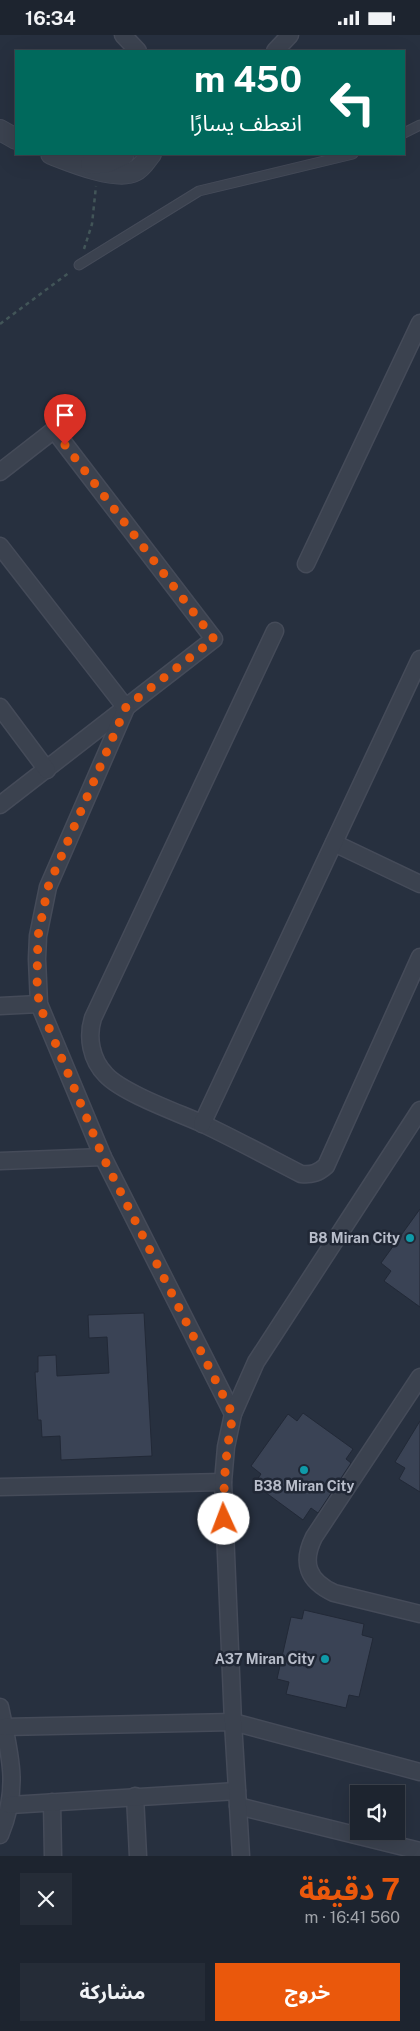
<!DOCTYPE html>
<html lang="ar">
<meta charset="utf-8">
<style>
:root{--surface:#1d242f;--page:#252c37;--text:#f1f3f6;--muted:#a0a4aa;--line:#3b414b;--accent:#ea580c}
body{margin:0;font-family:"Public Sans","Noto Sans Arabic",sans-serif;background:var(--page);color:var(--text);direction:rtl;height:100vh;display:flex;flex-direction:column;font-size:19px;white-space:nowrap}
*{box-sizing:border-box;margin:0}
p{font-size:16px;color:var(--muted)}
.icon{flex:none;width:28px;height:28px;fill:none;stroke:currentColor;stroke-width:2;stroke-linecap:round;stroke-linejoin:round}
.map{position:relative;height:1821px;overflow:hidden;direction:ltr}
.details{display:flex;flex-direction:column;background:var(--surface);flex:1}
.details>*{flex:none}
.top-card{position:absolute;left:15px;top:15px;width:390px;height:105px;border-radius:0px;box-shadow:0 5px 20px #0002,0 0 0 1px var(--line);direction:rtl;background:#00695c;color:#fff;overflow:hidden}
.fabs{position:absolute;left:350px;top:1750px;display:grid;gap:10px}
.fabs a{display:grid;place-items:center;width:55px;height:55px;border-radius:0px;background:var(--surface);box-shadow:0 5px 20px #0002,0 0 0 1px var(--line);font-size:25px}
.pin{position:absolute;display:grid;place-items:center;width:42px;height:42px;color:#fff;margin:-51px -21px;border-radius:50% 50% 50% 0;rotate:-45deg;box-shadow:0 0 5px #0007}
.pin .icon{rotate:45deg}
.me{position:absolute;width:55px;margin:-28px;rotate:358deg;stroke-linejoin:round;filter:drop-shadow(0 0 4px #0008)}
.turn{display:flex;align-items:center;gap:18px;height:105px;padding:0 20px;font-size:22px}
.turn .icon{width:65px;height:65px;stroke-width:2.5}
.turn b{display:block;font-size:35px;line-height:42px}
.round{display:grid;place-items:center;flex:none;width:52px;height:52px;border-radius:0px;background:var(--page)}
.overview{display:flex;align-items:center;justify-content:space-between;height:85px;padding:0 20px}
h1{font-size:30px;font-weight:700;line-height:38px;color:var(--accent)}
.cta{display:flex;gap:10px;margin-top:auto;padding:10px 20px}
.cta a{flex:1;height:58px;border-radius:0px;background:var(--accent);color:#fff;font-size:20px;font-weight:700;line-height:58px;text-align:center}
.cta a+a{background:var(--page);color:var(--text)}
.status{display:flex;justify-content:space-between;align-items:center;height:35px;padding:0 25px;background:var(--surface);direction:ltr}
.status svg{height:14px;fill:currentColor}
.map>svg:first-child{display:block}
</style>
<div class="status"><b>16:34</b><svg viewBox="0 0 49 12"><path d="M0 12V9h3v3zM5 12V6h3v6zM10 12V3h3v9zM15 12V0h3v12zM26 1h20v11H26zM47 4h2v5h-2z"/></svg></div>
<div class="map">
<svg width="420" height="1821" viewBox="0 0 420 1821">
<rect width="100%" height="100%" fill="#27303f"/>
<g fill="#3a4355" stroke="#222937">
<path d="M420 1174V1272L384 1246 391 1236 381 1228Z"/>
<path d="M144 1278 152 1421 61 1425 60 1401 42 1402 41 1385H38L35 1337H38V1321L56 1320 57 1341 109 1338 107 1302 89 1303 88 1280Z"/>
<path d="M303 1378 353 1414 346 1424 351 1428 318 1478 311 1473 303 1485 254 1449 261 1439 251 1431 288 1379 297 1386Z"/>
<path d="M420 1386V1457L399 1444 405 1433 395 1427Z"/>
<path d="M304 1575 364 1589 362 1600 373 1603 359 1662 349 1660 346 1673 286 1659 289 1647 277 1644 291 1582 302 1584Z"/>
</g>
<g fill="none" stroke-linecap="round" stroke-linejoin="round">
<defs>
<g id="service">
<path d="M404 98 420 90"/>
<path d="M79 230 199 156 353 119"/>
</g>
<g id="minor">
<path d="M123 0 138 16"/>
<path d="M275 16 290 0"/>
<path d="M0 437 54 395 214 604 0 770"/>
<path d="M0 511 126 673 48 852 38 901 37 924 39 969 103 1122 233 1379"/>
<path d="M306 529 420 288"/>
<path d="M275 596 93 983C87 1002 91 1025 106 1040 123 1058 176 1077 201 1088 235 1104 268 1122 301 1139 312 1140 318 1138 326 1131L420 922"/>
<path d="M0 672 47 735"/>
<path d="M334 808 420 849"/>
<path d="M0 971 39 969"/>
<path d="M202 1089 420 624"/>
<path d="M0 1126 103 1122"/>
<path d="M420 1342 314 1502C301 1528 308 1546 334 1558L420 1579"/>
<path d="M0 1452 223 1447"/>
<path d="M0 1672C10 1720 20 1753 0 1800"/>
<path d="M4 1692 233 1687 420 1737"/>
<path d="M135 1761 138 1821"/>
<path d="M52 1767 53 1821"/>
<path d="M10 1770 237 1756"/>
<path d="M238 1771 420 1816"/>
<path d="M241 1821 233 1687 223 1447 226 1412 233 1379 256 1327 420 1075"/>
</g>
<g id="tertiary">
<path d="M0 95 16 104"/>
<path d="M51 119C69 126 117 146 135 136 142 133 146 125 151 119"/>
<path d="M91 129 108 127 124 119"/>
</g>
</defs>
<use href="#service" stroke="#454b59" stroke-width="11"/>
<use href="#minor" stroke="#454b59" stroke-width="19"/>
<use href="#tertiary" stroke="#454b59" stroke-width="22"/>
<g stroke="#425558" stroke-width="2.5" stroke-dasharray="4 4" stroke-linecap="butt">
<path d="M84 214 92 189 96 151"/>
<path d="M0 289 70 237"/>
</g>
<use href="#service" stroke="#3b424f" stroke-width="9"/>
<use href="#minor" stroke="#3b424f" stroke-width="16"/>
<use href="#tertiary" stroke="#3b424f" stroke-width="20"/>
</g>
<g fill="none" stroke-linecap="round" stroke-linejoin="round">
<path stroke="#ea580c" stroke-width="9" stroke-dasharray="0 16.2" d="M65 410 214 604 126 672 48 852 38 901 37 945 39 969 103 1122 233 1380C226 1415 223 1448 224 1484"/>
</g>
<g fill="#0f9aa8" stroke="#202735" stroke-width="2">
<circle cx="410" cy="1203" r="5"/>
<circle cx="304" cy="1435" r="5"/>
<circle cx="325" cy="1624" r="5"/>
</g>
<g text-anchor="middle" stroke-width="5" stroke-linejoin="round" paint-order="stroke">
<g font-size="14" font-weight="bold" fill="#b8bdca" stroke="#202735" text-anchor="end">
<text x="400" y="1208">B8 Miran City</text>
<text x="304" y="1456" text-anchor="middle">B38 Miran City</text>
<text x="315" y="1629">A37 Miran City</text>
</g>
</g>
</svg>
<div class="fabs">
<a><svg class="icon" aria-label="sound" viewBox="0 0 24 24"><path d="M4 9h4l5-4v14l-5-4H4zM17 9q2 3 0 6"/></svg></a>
</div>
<div class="pin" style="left:65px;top:410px;background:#d93025"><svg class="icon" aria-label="arrive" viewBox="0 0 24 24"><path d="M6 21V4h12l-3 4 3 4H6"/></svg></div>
<svg class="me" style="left:224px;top:1484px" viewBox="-20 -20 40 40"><circle r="19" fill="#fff"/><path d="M0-13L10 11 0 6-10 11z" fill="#ea580c"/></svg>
<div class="top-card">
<div class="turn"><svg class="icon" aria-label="left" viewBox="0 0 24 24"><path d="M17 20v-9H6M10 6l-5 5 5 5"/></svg><div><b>450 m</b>انعطف يسارًا</div></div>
</div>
</div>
<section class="details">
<div class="overview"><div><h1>7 دقيقة</h1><p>560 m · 16:41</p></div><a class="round"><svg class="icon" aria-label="close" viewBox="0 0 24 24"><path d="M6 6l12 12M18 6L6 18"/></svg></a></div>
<div class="cta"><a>خروج</a><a>مشاركة</a></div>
</section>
